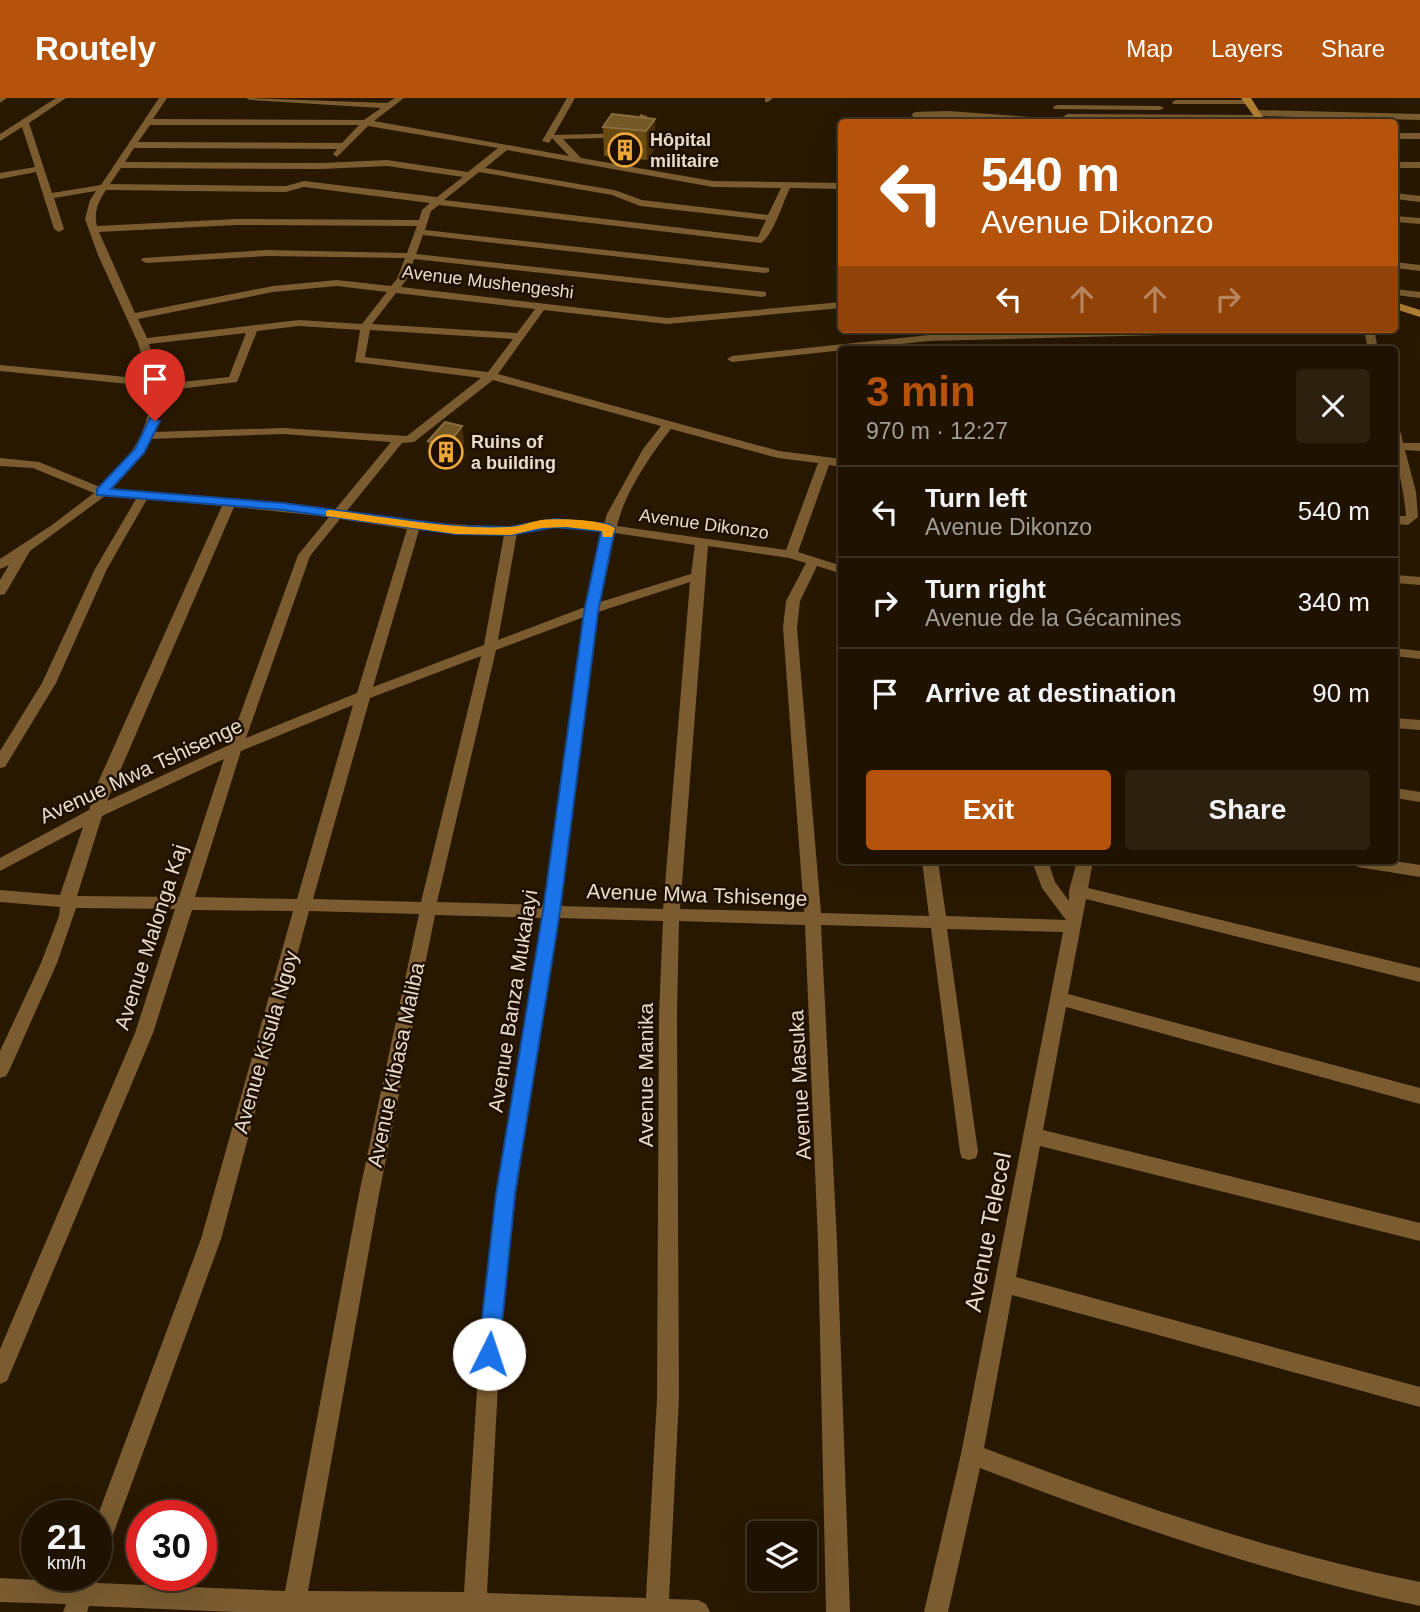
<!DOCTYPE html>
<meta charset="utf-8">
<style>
:root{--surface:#1f1200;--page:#2c200f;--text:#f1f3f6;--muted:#a19e99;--line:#3c3222;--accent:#b45309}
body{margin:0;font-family:Arial,sans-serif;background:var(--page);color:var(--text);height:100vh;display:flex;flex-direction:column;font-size:26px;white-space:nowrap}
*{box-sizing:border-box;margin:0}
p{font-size:23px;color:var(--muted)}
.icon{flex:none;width:38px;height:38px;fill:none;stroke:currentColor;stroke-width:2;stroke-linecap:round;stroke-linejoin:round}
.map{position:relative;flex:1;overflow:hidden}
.sheet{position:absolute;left:838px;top:248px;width:560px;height:518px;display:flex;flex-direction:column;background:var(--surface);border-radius:7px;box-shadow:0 7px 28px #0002,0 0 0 2px var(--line)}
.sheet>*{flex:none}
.guide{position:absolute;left:838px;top:21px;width:560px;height:214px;border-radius:7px;box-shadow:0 7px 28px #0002,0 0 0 2px var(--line);background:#b45309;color:#fff;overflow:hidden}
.controls{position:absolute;left:747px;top:1423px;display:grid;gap:14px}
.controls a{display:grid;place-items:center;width:70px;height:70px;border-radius:7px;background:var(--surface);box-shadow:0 7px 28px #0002,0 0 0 2px var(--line);font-size:35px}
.speed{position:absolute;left:21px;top:1402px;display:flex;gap:14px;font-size:35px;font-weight:700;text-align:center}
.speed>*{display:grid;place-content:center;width:91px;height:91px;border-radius:50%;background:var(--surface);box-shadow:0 7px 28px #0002,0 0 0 2px var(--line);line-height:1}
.speed small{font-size:18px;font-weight:400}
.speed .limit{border:10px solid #d22;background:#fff;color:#111}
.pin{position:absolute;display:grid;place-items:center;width:60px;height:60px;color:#fff;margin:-72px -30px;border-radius:50% 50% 50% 0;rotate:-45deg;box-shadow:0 0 7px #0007}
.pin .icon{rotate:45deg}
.me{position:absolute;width:77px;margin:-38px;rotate:4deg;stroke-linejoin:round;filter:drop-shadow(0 0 5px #0008)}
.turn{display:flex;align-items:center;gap:24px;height:147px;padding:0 28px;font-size:32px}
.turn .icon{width:91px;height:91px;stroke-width:2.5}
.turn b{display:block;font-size:49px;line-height:60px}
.lanes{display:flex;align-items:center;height:66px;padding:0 28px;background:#0003;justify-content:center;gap:35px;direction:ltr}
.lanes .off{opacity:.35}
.round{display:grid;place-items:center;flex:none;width:74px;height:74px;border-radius:7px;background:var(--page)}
.overview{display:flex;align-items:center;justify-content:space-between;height:119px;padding:0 28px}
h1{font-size:42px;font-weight:700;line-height:52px;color:var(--accent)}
.cta{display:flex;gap:14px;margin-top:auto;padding:14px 28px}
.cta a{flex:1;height:80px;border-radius:7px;background:var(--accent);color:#fff;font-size:28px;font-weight:700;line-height:80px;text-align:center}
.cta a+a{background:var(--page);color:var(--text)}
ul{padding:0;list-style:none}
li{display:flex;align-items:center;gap:21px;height:91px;padding:0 28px;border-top:2px solid var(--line)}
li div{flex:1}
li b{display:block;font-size:26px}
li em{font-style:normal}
header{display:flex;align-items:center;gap:42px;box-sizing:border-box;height:98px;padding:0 35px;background:var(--accent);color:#fff}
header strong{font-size:33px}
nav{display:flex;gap:38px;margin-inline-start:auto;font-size:24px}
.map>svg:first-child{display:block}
</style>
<header>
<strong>Routely</strong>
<nav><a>Map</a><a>Layers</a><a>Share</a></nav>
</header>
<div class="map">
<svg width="1420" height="1514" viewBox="0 0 1420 1514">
<rect width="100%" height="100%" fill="#291800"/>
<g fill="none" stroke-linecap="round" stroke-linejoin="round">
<g fill="#7a5c30" fill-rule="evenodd">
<path d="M0 0H7L0 5Z"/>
<path d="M56 0H66L29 25 52 95 101 87 159 0H167L153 21 364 22 381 10 250 2 246 0 387 5 395 0H404L374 23 569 58 552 40 549 45 542 43 567 0H575L554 37 635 35 640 16 647 18 642 39 563 41 581 60 713 83 842 85V91L790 90C783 104 773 138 761 145L439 107 431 113 425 132 769 170V174L765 175 423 137 416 156 766 194V198L762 199 414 161 407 181 401 189 667 220 842 204V210L667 226 544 212 498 276 779 353 842 361V369L829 367 798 454 842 468V476L817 468 800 503 797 530 821 815 929 818 922 763H938L946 818 1066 822 1042 790 1032 763H1048L1055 784 1069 803V793L1077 763H1093L1088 790 1420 870V884L1086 801 1068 896 1420 990V1006L1066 909 1043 1032 1420 1125V1143L1040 1048 1016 1179 1420 1289V1309L1012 1197 984 1350C1127 1404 1270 1454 1420 1484V1508C1268 1476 1124 1425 980 1370L948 1514H924L961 1356 1063 834 947 831 978 1054 976 1060 969 1062 962 1060 960 1054 931 830 821 827 837 1144 850 1514H826L818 1144 805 827 679 823 677 916 679 1300 669 1501 698 1502 706 1506 710 1514H235L89 1508 87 1514H63L66 1506 0 1504V1480L74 1484 77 1477H96V1469L99 1477 97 1485 285 1493 359 1096 419 816 309 813 221 1141 107 1453 104 1461 96 1464V1422L201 1141 293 813 192 812 153 935 7 1283 0 1286V1251L135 935 175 811 76 810 57 865 9 973 6 978 0 980V953L41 865 59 818 60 809 0 804V792L60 797 83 729 0 773V760L89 712 99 682 222 408 147 401 107 471 56 585 5 669 0 670V653L42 585 95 471 136 401 105 398 30 453 5 496 0 497V482L9 467 0 471V461L52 427 94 395 33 370 0 368V360L39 364 100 389C128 365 155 326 149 288L0 273V267L148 281 138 245 98 157 85 121 90 102 96 93 54 100 64 131 59 134 54 131 36 74 0 81V75L35 69 22 29 0 43V36ZM150 27H359L342 45 138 44ZM368 28 498 50 468 74 387 62 322 65 125 64 134 50 337 51 333 56 337 59ZM507 52 713 89 781 90 768 117 642 102 614 92 485 70ZM387 68 463 79 437 99 304 83 286 88 110 86 121 70 322 71ZM479 74 612 97 640 108 766 122 758 139 444 102ZM304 89 430 105 422 112 419 122 236 121 97 128C93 115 99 102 106 92L286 94ZM236 127 417 128 407 155 267 152 143 160 141 162 146 165 267 158 405 160 397 181 391 188 337 182 273 188 135 215 99 134ZM337 188 387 194 362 226 299 222 147 240 138 221 273 194ZM396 195 535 211 517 235 372 226ZM299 228 360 232 355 264 481 280 407 338 283 330 153 334 161 293 237 284 257 233ZM370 232 513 241 488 274 365 259ZM246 235 229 279 162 286 159 282 149 246ZM493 282 661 328 643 351 607 416 604 426 548 421 505 429 414 424 346 414 402 345 414 344ZM671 331 778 360 818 365 786 452 617 428C624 396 651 356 671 331ZM283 336 391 344 334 413 283 405 112 391 139 361 150 341ZM234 409 329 419 298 457 229 647 107 703ZM340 421 407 431 357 595 246 640 310 458ZM548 429 603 434 585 509 498 542 517 435ZM419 432 504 437 484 547 373 589ZM615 435 695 447 691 476 600 504ZM708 448 789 460 806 465 786 503 783 530 804 814 680 811ZM690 484 663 811 560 808 598 514ZM584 519 544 807 437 804 496 552ZM481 558 421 804 313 801 370 600ZM353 607 297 801 195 799 241 653ZM224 661 179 799 77 798 102 718ZM435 817 542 820 496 1096 481 1230 464 1494 308 1493 379 1096ZM558 820 663 823 659 916 657 1300 646 1500 487 1495 501 1230 516 1096Z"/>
<path d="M765 0H773L768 4H765Z"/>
<path d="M1176 2H1249L1253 4 1249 6H1173L1172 4Z"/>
<path d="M1057 7 1160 8 1164 10 1160 12 1054 11 1053 9Z"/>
<path d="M1256 12 1420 16V22L1259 18 1263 20 1259 23 1067 22 1063 19 1067 16 1256 17 1252 15Z"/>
<path d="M948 13 1058 21 1062 24C1014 29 964 18 915 20L911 17 915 14Z"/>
<rect x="1395" y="35" width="25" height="6"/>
<rect x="1395" y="64" width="25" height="6"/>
<path d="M1395 95 1420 98V104L1395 101Z"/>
<path d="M1395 118 1420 120V126L1395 124Z"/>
<path d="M1395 164 1420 167V173L1395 170Z"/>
<path d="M1395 191 1420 194V200L1395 197Z"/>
<path d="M1364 231H1374L1378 252H1368Z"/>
<path d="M1157 232 1161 233V237L929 243 732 264 727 261 732 258 929 237Z"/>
<path d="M1395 332 1401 335 1403 345H1420V353L1405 352 1416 394 1418 419 1408 427 1395 426V418H1406C1404 389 1394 361 1395 332Z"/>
<path d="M1395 477 1420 479V487L1395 485Z"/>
<path d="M1395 550 1420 553V561L1395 558Z"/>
<path d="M1395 620 1420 622V632L1395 630Z"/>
<path d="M1395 690 1420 694V704L1395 700Z"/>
<path d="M1350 763H1394L1420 767V779L1358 769Z"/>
</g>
<g fill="#b17f34" fill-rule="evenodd">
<path d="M1241 0H1251L1266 24H1258Z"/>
<path d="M1395 204 1420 212V219L1395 211Z"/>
</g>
</g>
<g fill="#684911">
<path d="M655 21V50L647 62 604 58 603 29Z"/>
<path d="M428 343 464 345 451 363 431 360Z"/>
</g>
<g fill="#492f02">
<path d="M655 21V50L647 62 646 33Z"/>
<path d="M462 328 464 345 451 363 448 346Z"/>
</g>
<g fill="#755925" stroke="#876d3f" stroke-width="2">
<path d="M612 16 655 21 646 33 603 29Z"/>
<path d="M445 324 462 328 448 346 428 343Z"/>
</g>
<path fill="#1a73e8" stroke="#114b97" stroke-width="2" d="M150 320 160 323 144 355 111 391 283 405 456 428 511 429 555 421 608 426 615 430 598 514 560 813 515 1096 499 1256 496 1263 489 1266 482 1263 478 1256 496 1096 543 813 584 514 601 433 555 429 511 437 456 436 283 412 97 397V391L135 351Z"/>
<path fill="#f59e0b" d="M330 412C389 419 449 432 509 429 519 429 530 424 541 422 556 420 603 421 615 430L612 439H603L602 433 566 429 541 430 511 437 456 436 326 418V413Z"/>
<defs>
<symbol id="building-ring" viewBox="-11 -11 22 22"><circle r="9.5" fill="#1f0f00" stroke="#eda83b" stroke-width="1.5"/><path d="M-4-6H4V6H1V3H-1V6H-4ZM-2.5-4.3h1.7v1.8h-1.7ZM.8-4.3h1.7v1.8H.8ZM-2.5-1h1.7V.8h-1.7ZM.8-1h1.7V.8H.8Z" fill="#eda83b"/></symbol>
</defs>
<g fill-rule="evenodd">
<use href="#building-ring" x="606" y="33" width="38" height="38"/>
<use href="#building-ring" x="427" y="335" width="38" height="38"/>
</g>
<g text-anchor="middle" stroke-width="5" stroke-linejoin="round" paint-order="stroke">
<g font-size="18" font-weight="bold" fill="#e7dccc" stroke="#1f0f00" text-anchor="start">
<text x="650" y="48">Hôpital<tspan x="650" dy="21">militaire</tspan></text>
<text x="471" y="350">Ruins of<tspan x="471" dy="21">a building</tspan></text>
</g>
<g font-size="18" fill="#e7dccc" stroke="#1f0f00">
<text transform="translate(488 184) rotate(7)" y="6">Avenue Mushengeshi</text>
<text transform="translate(704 426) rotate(8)" y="6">Avenue Dikonzo</text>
</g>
<g font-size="21" fill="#e7dccc" stroke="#1f0f00">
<text transform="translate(141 673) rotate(-25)" y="7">Avenue Mwa Tshisenge</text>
<text transform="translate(697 797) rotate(2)" y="7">Avenue Mwa Tshisenge</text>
<text transform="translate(151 839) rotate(-72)" y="7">Avenue Malonga Kaj</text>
<text transform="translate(513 903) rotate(-81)" y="7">Avenue Banza Mukalayi</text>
<text transform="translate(266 944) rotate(-74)" y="7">Avenue Kisula Ngoy</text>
<text transform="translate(396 967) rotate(-78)" y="7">Avenue Kibasa Maliba</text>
<text transform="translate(646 977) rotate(-90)" y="7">Avenue Manika</text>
<text transform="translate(800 987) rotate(-93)" y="7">Avenue Masuka</text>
</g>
<g font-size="24" fill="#e7dccc" stroke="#1f0f00">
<text transform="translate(988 1134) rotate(-79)" y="8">Avenue Telecel</text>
</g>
</g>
</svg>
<div class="controls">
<a><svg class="icon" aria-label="layers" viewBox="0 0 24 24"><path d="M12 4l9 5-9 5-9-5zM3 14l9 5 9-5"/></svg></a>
</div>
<div class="speed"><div>21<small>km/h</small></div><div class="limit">30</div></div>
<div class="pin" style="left:155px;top:323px;background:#d93025"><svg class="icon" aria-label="arrive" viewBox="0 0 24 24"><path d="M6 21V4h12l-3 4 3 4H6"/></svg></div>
<svg class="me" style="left:489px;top:1256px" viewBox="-20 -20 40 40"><circle r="19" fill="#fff"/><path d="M0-13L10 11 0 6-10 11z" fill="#1a73e8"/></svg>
<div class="guide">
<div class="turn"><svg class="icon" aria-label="left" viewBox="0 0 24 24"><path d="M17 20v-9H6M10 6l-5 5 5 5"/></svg><div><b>540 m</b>Avenue Dikonzo</div></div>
<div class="lanes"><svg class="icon" aria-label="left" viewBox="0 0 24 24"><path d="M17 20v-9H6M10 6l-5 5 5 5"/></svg><svg class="icon off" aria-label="ahead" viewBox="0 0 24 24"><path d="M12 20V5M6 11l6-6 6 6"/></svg><svg class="icon off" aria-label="ahead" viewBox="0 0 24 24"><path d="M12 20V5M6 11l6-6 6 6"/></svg><svg class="icon off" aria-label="right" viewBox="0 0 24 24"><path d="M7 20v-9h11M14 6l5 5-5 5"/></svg></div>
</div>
<section class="sheet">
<div class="overview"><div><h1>3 min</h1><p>970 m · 12:27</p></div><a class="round"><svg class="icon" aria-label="close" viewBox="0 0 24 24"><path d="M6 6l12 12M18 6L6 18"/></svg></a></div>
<ul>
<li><svg class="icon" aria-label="left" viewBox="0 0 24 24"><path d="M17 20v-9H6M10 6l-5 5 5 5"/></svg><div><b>Turn left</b><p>Avenue Dikonzo</p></div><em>540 m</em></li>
<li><svg class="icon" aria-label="right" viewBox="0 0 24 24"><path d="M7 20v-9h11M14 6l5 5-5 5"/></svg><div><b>Turn right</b><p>Avenue de la Gécamines</p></div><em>340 m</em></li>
<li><svg class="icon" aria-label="arrive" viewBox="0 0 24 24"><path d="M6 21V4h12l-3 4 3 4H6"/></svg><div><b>Arrive at destination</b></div><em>90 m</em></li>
</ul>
<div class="cta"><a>Exit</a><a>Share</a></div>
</section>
</div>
